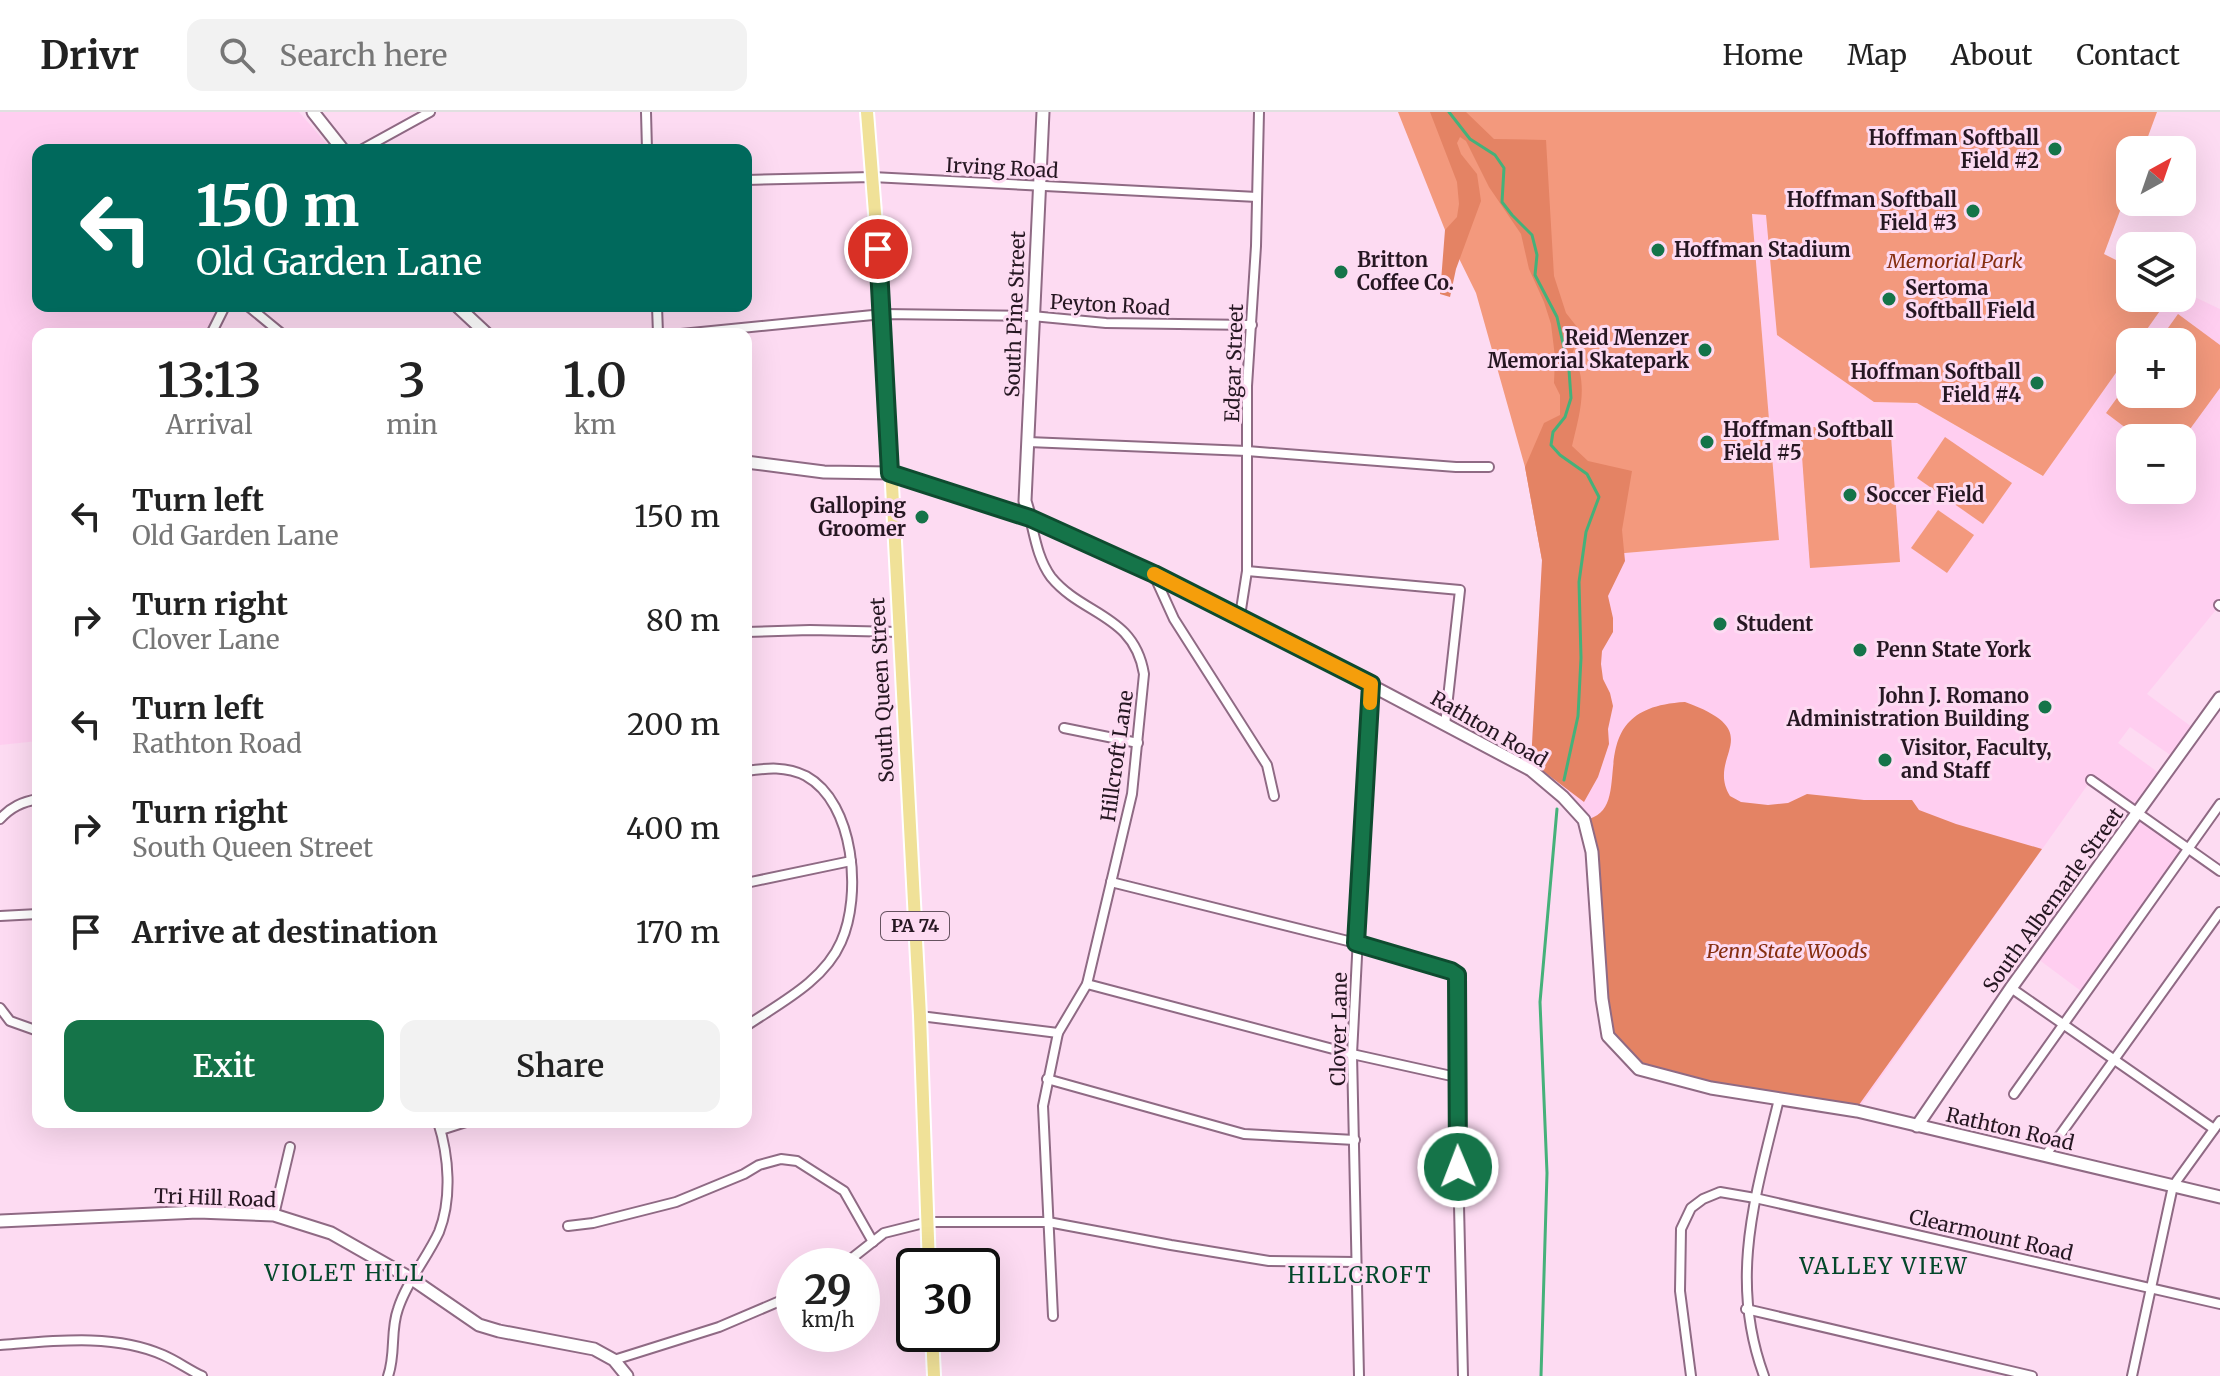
<!DOCTYPE html>
<meta charset="utf-8">
<style>
:root{--surface:#fff;--page:#f2f2f2;--text:#222;--muted:#767676;--line:#e0e0e0;--accent:#157449}
body{margin:0;font-family:Merriweather,serif;background:var(--page);color:var(--text);height:100vh;display:flex;flex-direction:column;font-size:30px;white-space:nowrap}
*{box-sizing:border-box;margin:0}
p{font-size:26px;color:var(--muted)}
.icon{flex:none;width:44px;height:44px;fill:none;stroke:currentColor;stroke-width:2;stroke-linecap:round;stroke-linejoin:round}
.map{position:relative;flex:1;overflow:hidden}
.sheet{position:absolute;left:32px;top:216px;width:720px;height:800px;display:flex;flex-direction:column;background:var(--surface);border-radius:16px;box-shadow:0 8px 32px #0002}
.sheet>*{flex:none}
.guide{position:absolute;left:32px;top:32px;width:720px;height:168px;border-radius:16px;box-shadow:0 8px 32px #0002;background:#00695c;color:#fff;overflow:hidden}
.needle{width:52px;rotate:40deg}
.buttons{position:absolute;left:2116px;top:24px;display:grid;gap:16px}
.buttons a{display:grid;place-items:center;width:80px;height:80px;border-radius:16px;background:var(--surface);box-shadow:0 8px 32px #0002;font-size:40px}
.speed{position:absolute;left:776px;top:1136px;display:flex;gap:16px;font-size:40px;font-weight:700;text-align:center}
.speed>*{display:grid;place-content:center;width:104px;height:104px;border-radius:50%;background:var(--surface);box-shadow:0 8px 32px #0002;line-height:1}
.speed small{font-size:20px;font-weight:400}
.speed .limit{border:4px solid #111;border-radius:12px;background:#fff;color:#111}
.pin{position:absolute;display:grid;place-items:center;width:68px;height:68px;color:#fff;margin:-34px;border:4px solid #fff;border-radius:50%;box-shadow:0 2px 8px #0007}
.me{position:absolute;width:88px;margin:-44px;rotate:359deg;stroke-linejoin:round;filter:drop-shadow(0 0 6px #0008)}
.turn{display:flex;align-items:center;gap:28px;height:168px;padding:0 32px;font-size:36px}
.turn .icon{width:104px;height:104px;stroke-width:2.5}
.turn b{display:block;font-size:56px;line-height:68px}
.eta{display:flex;justify-content:space-evenly;align-items:center;height:136px;text-align:center}
.eta b{font-size:48px;font-weight:600;line-height:56px}
.button{display:flex;gap:16px;margin-top:auto;padding:16px 32px}
.button a{flex:1;height:92px;border-radius:16px;background:var(--accent);color:#fff;font-size:32px;font-weight:600;line-height:92px;text-align:center}
.button a+a{background:var(--page);color:var(--text)}
ul{padding:0;list-style:none}
li{display:flex;align-items:center;gap:24px;height:104px;padding:0 32px}
li div{flex:1}
li b{display:block;font-size:30px}
li em{font-style:normal}
header{display:flex;align-items:center;gap:48px;box-sizing:border-box;height:112px;padding:0 40px;background:var(--surface);border-bottom:2px solid var(--line)}
header strong{font-size:38px}
nav{display:flex;gap:44px;margin-inline-start:auto;font-size:28px}
.search{width:560px;height:72px;background:var(--page);display:flex;align-items:center;gap:20px;box-sizing:border-box;padding:0 28px;border-radius:16px;color:var(--muted);font-size:30px}
.map>svg:first-child{display:block}
</style>
<header>
<strong>Drivr</strong>
<div class="search"><svg class="icon" aria-label="search" viewBox="0 0 24 24"><circle cx="10" cy="10" r="6"/><path d="M15 15l6 6"/></svg>Search here</div>
<nav><a>Home</a><a>Map</a><a>About</a><a>Contact</a></nav>
</header>
<div class="map">
<svg width="2220" height="1264" viewBox="0 0 2220 1264">
<rect width="100%" height="100%" fill="#fddbf2"/>
<g fill="#ffcef0" fill-rule="evenodd">
<path d="M0 0H299L332 38H38V194H220L208 222H38V629L0 633Z"/>
<path d="M1752 102 1766 103 1874 290 1917 291 2042 364 2130 241V282H2182V230H2138L2169 186H2182V179L2220 197V493L2147 582 2196 618 2176 647 2130 615 2118 631 2163 664 2137 701 2188 737 2085 882 2034 844 2137 701 2091 668 1857 999 1592 707 1531 650 1542 448 1779 428ZM2130 326H2182V378H2130Z"/>
</g>
<g fill="#f3997d">
<path d="M1398 0H2157L2143 38H2130V72L2104 142 2130 155V186H2169L2138 230H2130V241L2043 364 1917 291 1874 290 1777 223 1766 103 1752 102 1779 428 1542 448 1525 355 1476 181 1445 118Z"/>
<path d="M2178 202 2220 233V276L2182 328V326H2139L2106 301 2130 268V282H2182V230H2158Z"/>
<path d="M1890 310 1900 450 1810 456 1800 316Z"/>
<path d="M1945 325 2012 371 1983 412 1917 366Z"/>
<path d="M1938 398 1974 423 1947 461 1911 436Z"/>
</g>
<g fill="#e48364">
<path d="M1430 0H1466L1494 27 1546 28 1554 164 1566 201 1581 220 1572 242C1590 270 1579 304 1572 334L1588 349 1632 359 1622 418 1625 449 1608 484 1613 506V520L1602 539 1601 552 1603 567 1610 581 1613 594 1608 617 1609 632 1598 665 1584 690 1531 650 1542 448 1525 355 1544 311 1560 303V283L1554 271 1555 245 1551 212 1544 190 1529 157 1521 122 1489 75 1466 29 1460 25 1457 31 1461 42 1477 62 1481 89 1456 157 1450 185 1440 182 1445 118 1457 105 1459 92 1457 70Z"/>
<path d="M1685 590C1771 621 1705 643 1730 684L1741 690 1768 693 1788 691 1807 682 1864 688H1912L1919 698 1956 712 2042 737 1856 997 1639 957 1608 924 1584 708C1643 699 1571 596 1685 590Z"/>
</g>
<g fill="none" stroke-linecap="round" stroke-linejoin="round">
<g stroke="#45b17a" stroke-width="3">
<path d="M1449 0 1470 27 1495 43 1504 56 1502 90 1512 103 1532 123 1537 143 1535 163 1557 205 1569 258 1571 286 1565 305 1553 320 1551 333 1560 343 1587 362 1599 385 1586 420 1579 470 1581 546 1578 604 1564 668"/>
<path d="M1541 1264 1547 1061 1540 890 1557 697"/>
</g>
<defs>
<g id="street">
<path d="M646 0 647 38"/>
<path d="M361 38 430 0"/>
<path d="M746 68 872 65 1257 85"/>
<path d="M248 194 282 222"/>
<path d="M657 194 658 222"/>
<path d="M211 222 225 194"/>
<path d="M681 222 883 202 1032 204 1106 211 1252 213"/>
<path d="M1028 330 1247 339 1456 355H1489"/>
<path d="M1030 406C1035 426 1038 447 1051 465 1083 504 1134 502 1144 562L1132 682 1087 872 1058 921 1043 994 1053 1204"/>
<path d="M1247 459 1460 478 1445 613"/>
<path d="M1154 463 1174 507 1267 653 1274 684"/>
<path d="M2219 493 2220 494"/>
<path d="M1240 504 1247 459V274L1256 134 1259 0"/>
<path d="M746 520 810 518 899 520"/>
<path d="M1064 616 1138 631"/>
<path d="M746 659C767 656 786 654 806 664 855 691 862 784 841 830 824 869 780 891 746 914"/>
<path d="M2091 668 2220 759"/>
<path d="M0 707C11 695 22 690 38 687"/>
<path d="M1111 770 1356 831 1451 859 1457 863 1456 965 1463 1264"/>
<path d="M746 771 851 749"/>
<path d="M0 804 38 802"/>
<path d="M1087 872 1352 942 1456 965"/>
<path d="M2011 876 2214 1017"/>
<path d="M0 896 10 909 38 919"/>
<path d="M920 904 1058 921"/>
<path d="M1047 967 1244 1022 1355 1028"/>
<path d="M2014 982 2220 692"/>
<path d="M441 1018 466 1010"/>
<path d="M2045 1044 2220 800"/>
<path d="M274 1103 290 1035"/>
<path d="M568 1114 593 1111 676 1090 744 1062 759 1053 781 1047 797 1049 844 1079 873 1130"/>
<path d="M842 1154 884 1121 928 1110H1048L1171 1133 1269 1149 1356 1150"/>
<path d="M1746 1197 2032 1264"/>
<path d="M0 1233C52 1229 114 1221 163 1243 177 1249 189 1258 202 1264"/>
<path d="M614 1248 719 1215 794 1183"/>
<path d="M388 1264C396 1242 390 1219 398 1197 407 1169 427 1146 439 1120 452 1087 449 1044 438 1010"/>
<path d="M1359 1264 1352 942 1371 572"/>
<path d="M1691 1264 1680 1179 1681 1117 1691 1096 1703 1087 1720 1080 1755 1086 2220 1192"/>
<path d="M1764 1264C1728 1167 1756 1082 1779 987"/>
<path d="M2132 1264 2173 1074 2220 1009"/>
</g>
<g id="secondary">
<path d="M313 0 343 38"/>
<path d="M457 194 487 222"/>
<path d="M746 350 824 360 890 361 1030 406 1240 504 1531 658 1563 685 1584 708 1592 740 1602 887 1608 924 1639 957 1711 976 1857 999 2220 1085"/>
<path d="M1030 406 1025 389 1043 0"/>
<path d="M1917 1014 2011 876 2220 586"/>
<path d="M0 1109 198 1100 274 1103 331 1121 412 1167 479 1213 499 1219 594 1237 614 1248 627 1264"/>
</g>
<g id="primary">
<path d="M867 0 883 202 920 904 929 1154"/>
<path d="M932 1222 934 1264"/>
</g>
</defs>
<use href="#street" stroke="#8f6a84" stroke-width="12"/>
<use href="#secondary" stroke="#8f6a84" stroke-width="15"/>
<use href="#primary" stroke="#fff" stroke-width="16"/>
<use href="#street" stroke="#fff" stroke-width="8"/>
<use href="#secondary" stroke="#fff" stroke-width="11"/>
<use href="#primary" stroke="#f0e198" stroke-width="12"/>
</g>
<g fill="none" stroke-linecap="round" stroke-linejoin="round">
<defs>
<path id="route" d="M878 137 890 361 1030 406 1154 462 1371 572 1356 831 1451 859 1457 863 1458 1055"/>
</defs>
<use href="#route" stroke="#0e4b2f" stroke-width="20"/>
<use href="#route" stroke="#157449" stroke-width="14"/>
<path stroke="#f59e0b" stroke-width="14" d="M1154 462 1371 572 1370 591"/>
</g>
<g fill="#157449" stroke="#fddbf2" stroke-width="3">
<circle cx="2055" cy="37" r="8"/>
<circle cx="1973" cy="99" r="8"/>
<circle cx="1658" cy="138" r="8"/>
<circle cx="1341" cy="160" r="8"/>
<circle cx="1889" cy="187" r="8"/>
<circle cx="1705" cy="238" r="8"/>
<circle cx="2037" cy="271" r="8"/>
<circle cx="1707" cy="330" r="8"/>
<circle cx="1850" cy="383" r="8"/>
<circle cx="922" cy="405" r="8"/>
<circle cx="1720" cy="512" r="8"/>
<circle cx="1860" cy="538" r="8"/>
<circle cx="2045" cy="595" r="8"/>
<circle cx="1885" cy="648" r="8"/>
</g>
<g text-anchor="middle" stroke-width="6" stroke-linejoin="round" paint-order="stroke">
<rect fill="#fddbf2" stroke="#665260" stroke-width="2" x="881" y="800" width="68" height="28" rx="6"/>
<g font-size="18" font-weight="bold" fill="#261722">
<text x="915" y="820">PA 74</text>
</g>
<g font-size="20" font-weight="bold" fill="#261722" stroke="#fddbf2" text-anchor="start">
<text x="2039" y="33" text-anchor="end">Hoffman Softball<tspan x="2039" dy="23">Field #2</tspan></text>
<text x="1957" y="95" text-anchor="end">Hoffman Softball<tspan x="1957" dy="23">Field #3</tspan></text>
<text x="1674" y="145">Hoffman Stadium</text>
<text x="1357" y="155">Britton<tspan x="1357" dy="23">Coffee Co.</tspan></text>
<text x="1905" y="183">Sertoma<tspan x="1905" dy="23">Softball Field</tspan></text>
<text x="1689" y="233" text-anchor="end">Reid Menzer<tspan x="1689" dy="23">Memorial Skatepark</tspan></text>
<text x="2021" y="267" text-anchor="end">Hoffman Softball<tspan x="2021" dy="23">Field #4</tspan></text>
<text x="1723" y="325">Hoffman Softball<tspan x="1723" dy="23">Field #5</tspan></text>
<text x="1866" y="390">Soccer Field</text>
<text x="906" y="401" text-anchor="end">Galloping<tspan x="906" dy="23">Groomer</tspan></text>
<text x="1736" y="519">Student</text>
<text x="1876" y="545">Penn State York</text>
<text x="2029" y="591" text-anchor="end">John J. Romano<tspan x="2029" dy="23">Administration Building</tspan></text>
<text x="1901" y="643">Visitor, Faculty,<tspan x="1901" dy="23">and Staff</tspan></text>
</g>
<g font-size="20" fill="#261722" stroke="#fddbf2">
<text transform="translate(1002 56) rotate(3)" y="7">Irving Road</text>
<text transform="translate(1110 193) rotate(3)" y="7">Peyton Road</text>
<text transform="translate(1015 202) rotate(-88)" y="7">South Pine Street</text>
<text transform="translate(1234 251) rotate(-88)" y="7">Edgar Street</text>
<text transform="translate(882 578) rotate(-93)" y="7">South Queen Street</text>
<text transform="translate(1489 617) rotate(30)" y="7">Rathton Road</text>
<text transform="translate(1117 644) rotate(-82)" y="7">Hillcroft Lane</text>
<text transform="translate(2053 788) rotate(-54)" y="7">South Albemarle Street</text>
<text transform="translate(1339 917) rotate(-89)" y="7">Clover Lane</text>
<text transform="translate(2010 1017) rotate(13)" y="7">Rathton Road</text>
<text transform="translate(215 1086) rotate(2)" y="7">Tri Hill Road</text>
<text transform="translate(1991 1123) rotate(13)" y="7">Clearmount Road</text>
</g>
<g font-size="20" font-style="italic" fill="#862f11" stroke="#fddbf2">
<text x="1955" y="156">Memorial Park</text>
<text x="1787" y="846">Penn State Woods</text>
</g>
<g font-size="22" letter-spacing="2" fill="#03472a" stroke="#fddbf2">
<text x="1884" y="1162">VALLEY VIEW</text>
<text x="345" y="1169">VIOLET HILL</text>
<text x="1360" y="1171">HILLCROFT</text>
</g>
</g>
</svg>
<div class="buttons">
<a><svg class="needle" viewBox="-14 -14 28 28"><path d="M0-13l5 13h-10z" fill="#e53935"/><path d="M0 13l5-13h-10z" fill="#767676"/></svg></a>
<a><svg class="icon" aria-label="layers" viewBox="0 0 24 24"><path d="M12 4l9 5-9 5-9-5zM3 14l9 5 9-5"/></svg></a>
<a>+</a>
<a>−</a>
</div>
<div class="speed"><div>29<small>km/h</small></div><div class="limit">30</div></div>
<div class="pin" style="left:878px;top:137px;background:#d93025"><svg class="icon" aria-label="arrive" viewBox="0 0 24 24"><path d="M6 21V4h12l-3 4 3 4H6"/></svg></div>
<svg class="me" style="left:1458px;top:1055px" viewBox="-20 -20 40 40"><circle r="17" fill="#157449" stroke="#fff" stroke-width="3"/><path d="M0-11L8 9 0 5-8 9z" fill="#fff"/></svg>
<div class="guide">
<div class="turn"><svg class="icon" aria-label="left" viewBox="0 0 24 24"><path d="M17 20v-9H6M10 6l-5 5 5 5"/></svg><div><b>150 m</b>Old Garden Lane</div></div>
</div>
<section class="sheet">
<div class="eta">
<div><b>13:13</b><p>Arrival</p></div>
<div><b>3</b><p>min</p></div>
<div><b>1.0</b><p>km</p></div>
</div>
<ul>
<li><svg class="icon" aria-label="left" viewBox="0 0 24 24"><path d="M17 20v-9H6M10 6l-5 5 5 5"/></svg><div><b>Turn left</b><p>Old Garden Lane</p></div><em>150 m</em></li>
<li><svg class="icon" aria-label="right" viewBox="0 0 24 24"><path d="M7 20v-9h11M14 6l5 5-5 5"/></svg><div><b>Turn right</b><p>Clover Lane</p></div><em>80 m</em></li>
<li><svg class="icon" aria-label="left" viewBox="0 0 24 24"><path d="M17 20v-9H6M10 6l-5 5 5 5"/></svg><div><b>Turn left</b><p>Rathton Road</p></div><em>200 m</em></li>
<li><svg class="icon" aria-label="right" viewBox="0 0 24 24"><path d="M7 20v-9h11M14 6l5 5-5 5"/></svg><div><b>Turn right</b><p>South Queen Street</p></div><em>400 m</em></li>
<li><svg class="icon" aria-label="arrive" viewBox="0 0 24 24"><path d="M6 21V4h12l-3 4 3 4H6"/></svg><div><b>Arrive at destination</b></div><em>170 m</em></li>
</ul>
<div class="button"><a>Exit</a><a>Share</a></div>
</section>
</div>
